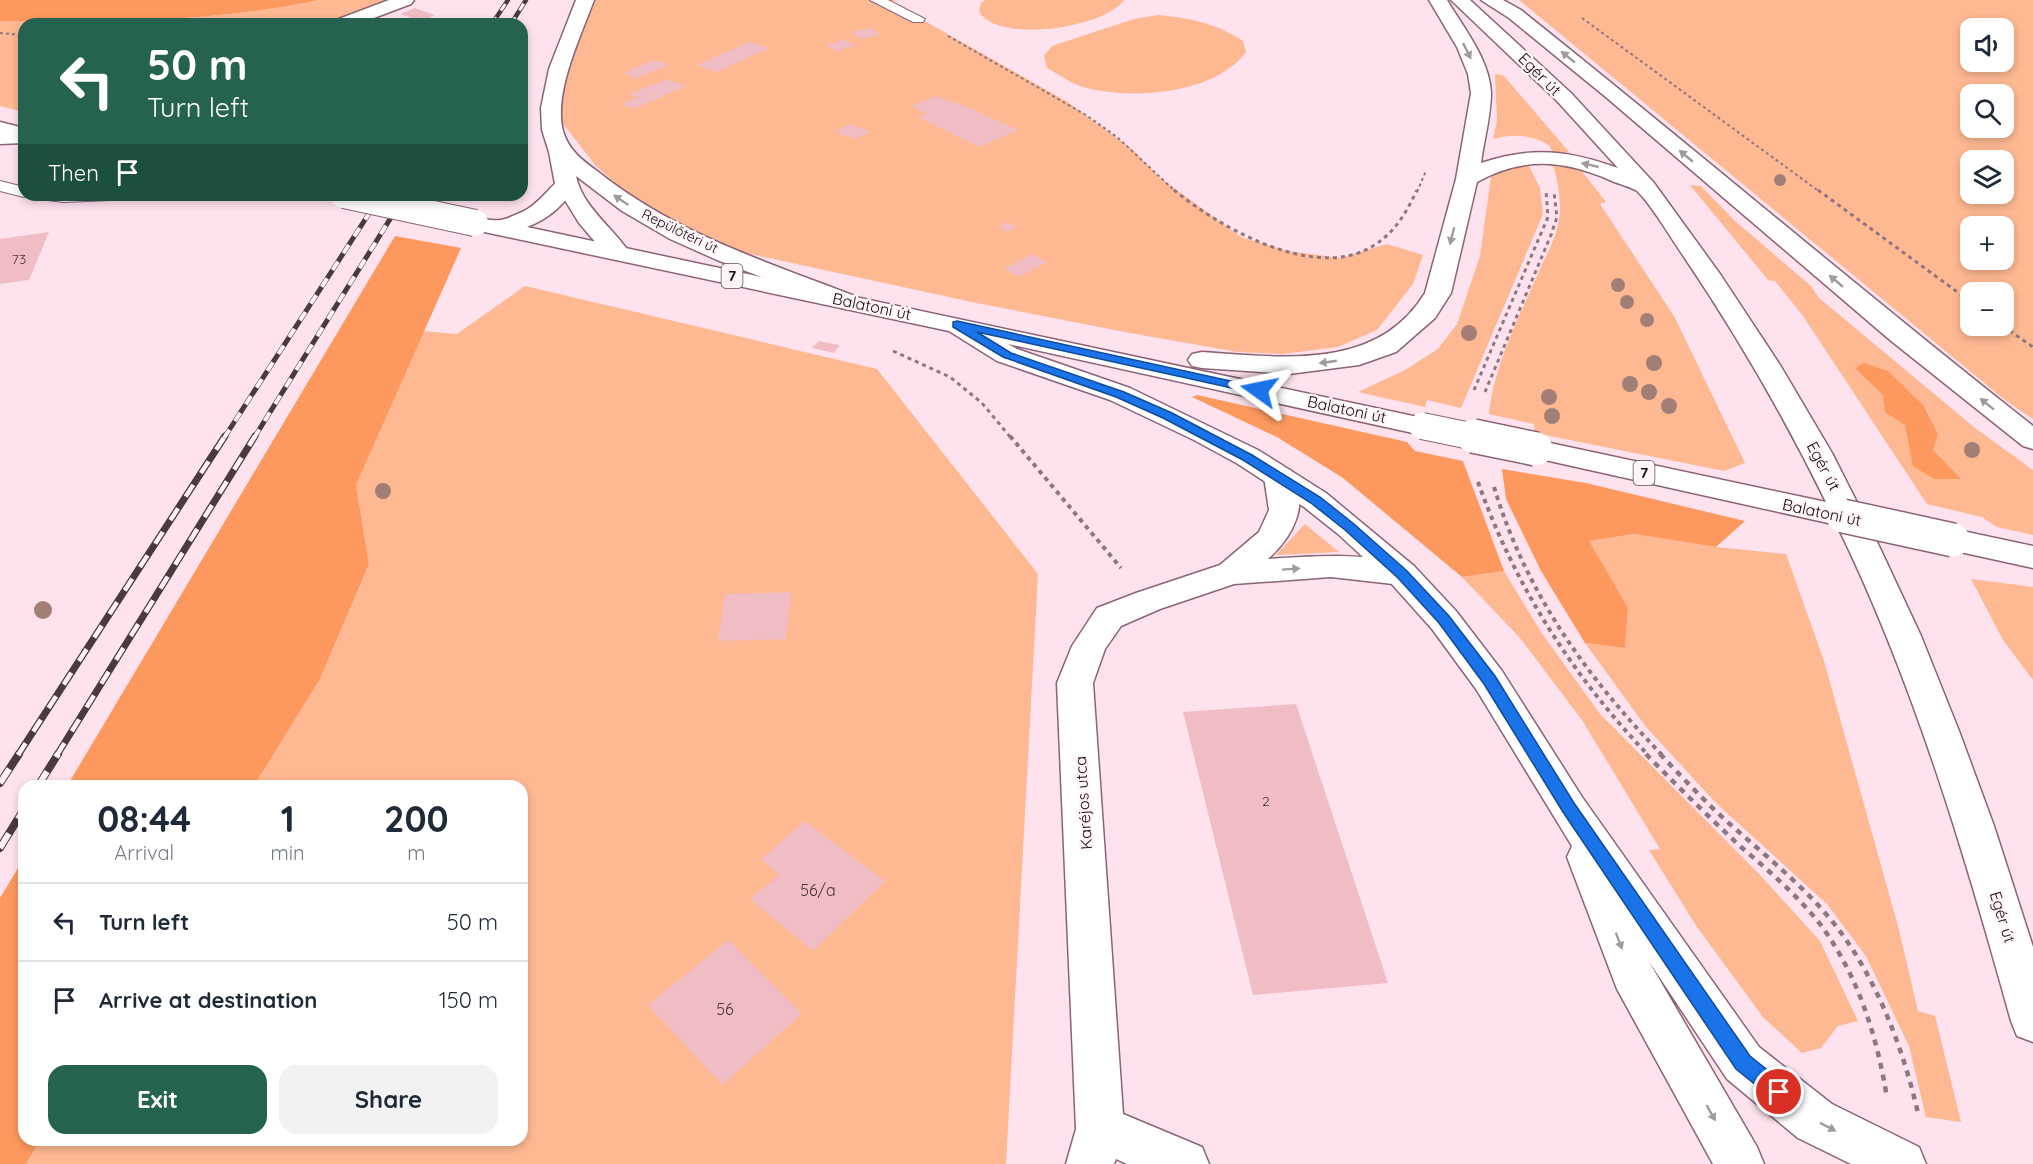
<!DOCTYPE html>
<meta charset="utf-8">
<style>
:root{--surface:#fff;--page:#f2f2f3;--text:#1f2937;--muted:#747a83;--line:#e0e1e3;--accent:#256350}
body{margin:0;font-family:Quicksand,sans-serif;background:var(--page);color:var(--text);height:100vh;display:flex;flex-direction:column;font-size:22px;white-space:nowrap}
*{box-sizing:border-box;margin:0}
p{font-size:20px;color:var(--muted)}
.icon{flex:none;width:33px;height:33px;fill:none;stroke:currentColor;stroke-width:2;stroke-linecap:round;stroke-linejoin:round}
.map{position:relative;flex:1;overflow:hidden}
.sheet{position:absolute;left:18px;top:780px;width:510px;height:366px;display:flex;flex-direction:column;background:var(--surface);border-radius:18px;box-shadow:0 3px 9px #0003}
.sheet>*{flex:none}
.guide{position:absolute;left:18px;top:18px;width:510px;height:183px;border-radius:18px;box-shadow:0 3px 9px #0003;background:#256350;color:#fff;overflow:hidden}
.buttons{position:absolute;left:1960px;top:18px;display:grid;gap:12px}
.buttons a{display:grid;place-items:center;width:54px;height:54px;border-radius:12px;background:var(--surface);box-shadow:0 3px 9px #0003;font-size:30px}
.pin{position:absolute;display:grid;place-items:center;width:51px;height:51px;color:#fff;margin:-26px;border:3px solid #fff;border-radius:50%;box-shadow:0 2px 6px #0007}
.me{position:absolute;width:66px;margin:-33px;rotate:282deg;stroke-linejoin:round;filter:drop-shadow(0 0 4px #0008)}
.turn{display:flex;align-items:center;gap:21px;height:126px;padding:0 30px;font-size:27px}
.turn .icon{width:78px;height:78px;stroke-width:2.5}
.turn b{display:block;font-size:42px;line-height:51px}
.then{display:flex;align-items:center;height:57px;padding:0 30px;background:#0003;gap:12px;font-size:22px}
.eta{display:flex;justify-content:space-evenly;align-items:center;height:102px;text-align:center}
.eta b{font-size:36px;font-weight:800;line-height:42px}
.button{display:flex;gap:12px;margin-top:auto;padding:12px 30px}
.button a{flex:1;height:69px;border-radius:18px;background:var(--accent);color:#fff;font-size:24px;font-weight:800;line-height:69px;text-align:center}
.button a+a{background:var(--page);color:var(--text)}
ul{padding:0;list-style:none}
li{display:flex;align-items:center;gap:18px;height:78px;padding:0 30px;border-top:2px solid var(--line)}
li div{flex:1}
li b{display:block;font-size:22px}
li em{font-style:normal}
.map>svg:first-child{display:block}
</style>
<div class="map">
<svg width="2033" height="1164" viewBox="0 0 2033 1164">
<rect width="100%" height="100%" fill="#fee2ee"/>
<g fill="#feb892" fill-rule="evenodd">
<path d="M319 0H399L334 24H24V112L0 106V21C107 23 214 22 319 0Z"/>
<path d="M585 0H897L891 2 1066 101 1132 149 1159 177 1241 237 1288 251 1340 258 1387 244 1423 255 1413 284 1377 330 1338 347 1282 354 1238 352 1130 333 972 302 750 254 722 245 643 207 595 165 551 108Z"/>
<path d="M985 0H1124C1104 28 1000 44 979 12L981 3Z"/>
<path d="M1519 0H2033V419L2005 400ZM1971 28H2004V62H1971ZM1971 94H2004V128H1971ZM1971 160H2004V194H1971ZM1971 226H2004V260H1971ZM1971 292H2004V326H1971Z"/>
<path d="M1158 15C1189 18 1216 23 1243 41L1246 52C1215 95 1127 101 1080 86 1069 82 1058 74 1047 68L1044 56 1052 46 1134 19Z"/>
<path d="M1497 74 1504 76 1570 153 1552 152 1550 146C1532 134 1513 134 1493 139L1497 121 1495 75Z"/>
<path d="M1528 164 1540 188 1543 214 1461 408 1427 400 1425 407 1358 392 1405 370 1438 349 1457 324 1480 256 1491 177 1516 166Z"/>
<path d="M1553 165 1581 170 1606 202 1600 204 1674 316 1745 463 1724 471 1535 433 1534 424 1489 414C1494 364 1521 313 1541 267 1546 255 1554 242 1557 229 1563 208 1559 185 1553 165Z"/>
<path d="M1690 185 1701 186 1735 221 1811 286 1819 298 1975 428 2033 470V535L1997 527 1982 517 1927 504 1803 316 1775 281 1768 280Z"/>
<path d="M525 286 877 369 1038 574 1006 1164H26L40 1140H522V786H254L320 679 369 564 356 485 423 331 457 334Z"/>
<path d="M1305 524 1339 552 1276 555Z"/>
<path d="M1634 534 1716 547 1786 554 1824 661 1899 930 1918 1011 1935 1016 1961 1122 1926 1117 1909 1046 1866 956 1827 904 1716 803 1646 727 1585 643 1625 648 1628 608 1588 541Z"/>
<path d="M1504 571 1541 632 1600 714 1760 875 1820 941 1858 1021 1838 1026 1821 1048 1802 1053 1763 1017 1697 927 1649 850 1660 849 1582 720 1520 638 1462 577Z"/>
<path d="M1971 579 2033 587V680L2003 640Z"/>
</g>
<g fill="#fd995f">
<path d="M0 0H319C214 22 107 23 0 21Z"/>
<path d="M395 236 461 248 356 485 369 564 320 679 254 786H67Z"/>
<path d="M1864 363 1888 371 1923 405 1938 434 1933 450 1961 479H1934L1913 466 1905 425 1885 412 1883 395 1855 368Z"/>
<path d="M1197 395 1407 442 1415 451 1463 461 1504 571 1462 577 1343 478 1277 437 1192 397Z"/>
<path d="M1502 469 1586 483 1745 521 1716 547 1634 534 1589 541 1628 608 1625 648 1585 643 1541 571 1506 499Z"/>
<path d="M24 858V1140H40L26 1164H0V898Z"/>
</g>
<g fill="#f0bdc4">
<path d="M415 8 435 15 421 21 400 14Z"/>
<path d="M871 28 881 35 861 39 851 32Z"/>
<path d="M844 39 855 46 837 51 826 45Z"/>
<path d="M749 42 769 48 717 72 697 65Z"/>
<path d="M655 60 669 65 636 78 623 73Z"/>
<path d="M666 79 686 86 634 109 621 104 637 97 630 94Z"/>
<path d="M937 96 953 103 956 102 1018 130 979 147 918 117 927 114 911 106Z"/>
<path d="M849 124 871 131 856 139 835 132Z"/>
<path d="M1007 222 1016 227 1007 232 998 227Z"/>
<path d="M49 232 29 280 0 284V239Z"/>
<path d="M1032 254 1047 262 1019 277 1004 269Z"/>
<path d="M819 341 840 345 834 353 812 348Z"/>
<path d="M791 592 786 639 718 641 725 594Z"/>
<path d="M1296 704 1388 983 1253 995 1183 712Z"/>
<path d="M805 821 885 881 813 951 750 899 779 875 761 859Z"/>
<path d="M728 940 802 1014 722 1085 648 1005Z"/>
</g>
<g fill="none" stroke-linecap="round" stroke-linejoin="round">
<defs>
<g id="service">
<path d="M870 0H888L925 19 923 22H913Z"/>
<path d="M0 181 24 187V195H31L24 197 0 191Z"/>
<path d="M36 195H119L116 199 110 200 64 202 39 199Z"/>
</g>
<g id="minor">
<path d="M389 0H414L411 4 358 24H333L336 20Z"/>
<path d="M24 131V143L0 144V132Z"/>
<path d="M1279 467 1290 470C1311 502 1294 536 1268 559 1316 556 1366 552 1414 566L1418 574 1414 582 1402 585 1331 577 1234 584 1160 609 1121 626 1105 649 1093 683 1123 1114 1202 1147 1209 1164H1127L1116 1159 1114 1164H1066L1076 1129 1057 683 1072 646 1097 608 1136 593 1220 565 1259 532 1269 510 1264 477 1268 470Z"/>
</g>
<path id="tertiary" d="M576 0H594C581 36 553 93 563 131 569 152 585 162 601 174 677 234 767 262 855 296L859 301 855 306 846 309 837 306 717 260 670 239 622 211 576 176C582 206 612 227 629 252L626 257 617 259 608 257 579 223 555 184 549 152 542 130 541 108 549 69Z"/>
<g id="primary">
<path d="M1429 0H1447C1463 27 1490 60 1491 93 1491 115 1484 140 1481 163 1531 146 1568 150 1618 168L1557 101 1451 0H1470L1571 93 1654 183 1720 274 1780 365 1832 453 1878 544 1921 636 1959 731 1994 826 2033 947V1042L2017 1036 2011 1021C1964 852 1914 683 1837 525L1536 458 1526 455 1521 449 1526 443 1536 440 1826 502C1784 416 1736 334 1682 254 1671 238 1651 204 1637 191 1631 187 1619 184 1612 181 1564 160 1524 156 1477 182L1451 293 1435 318 1396 352 1359 365 1289 374 1202 368 1192 366 1188 360 1192 354 1202 352C1281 357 1377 372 1425 293L1456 179 1471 93 1468 74 1457 47Z"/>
<path d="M1481 0H1503L1521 10C1693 147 1860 290 2033 426V449L2023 446 1890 340 1607 98 1509 18Z"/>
<path d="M0 122 24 128V140L0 134Z"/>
<path d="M566 177 574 179 577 184C564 205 550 218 527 227L1432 420 1436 426 1432 432 1422 435 1008 344 1017 349 1130 388 1258 450 1326 493 1414 566 1456 611 1502 671 1582 797 1759 1047 1832 1104 1919 1147 1926 1164H1851L1798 1138 1727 1079 1648 960 1757 1147 1764 1164H1713L1617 989 1567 857 1572 846 1476 689 1432 629 1390 582 1338 534 1304 507 1238 464 1194 440 1110 400 997 361 949 331 475 230 467 228 463 223 467 218C478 215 488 222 500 220 507 219 515 215 522 212 541 204 553 180 566 177Z"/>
<path d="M1953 529 2033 546V568L1942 548 1937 540 1942 532Z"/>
</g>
</defs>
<use href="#service" stroke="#8c6376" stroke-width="2"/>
<use href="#minor" stroke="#8c6376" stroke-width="3"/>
<use href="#tertiary" stroke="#8c6376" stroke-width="3"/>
<use href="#primary" stroke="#8c6376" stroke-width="3"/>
<g stroke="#8d7881" stroke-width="2" stroke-dasharray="3 3" stroke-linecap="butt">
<path d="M1582 18 1820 192"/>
<path d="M0 33 24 35"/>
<path d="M948 36 1086 115 1117 137 1176 192"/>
<path d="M1417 192 1426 171"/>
</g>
<g stroke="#8d7881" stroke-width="3" stroke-dasharray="4 4" stroke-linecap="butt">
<path d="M1174 190C1220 228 1318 284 1376 244 1396 231 1407 211 1417 190"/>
<path d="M1818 190 1971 302"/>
<path d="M250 195 263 196"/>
<path d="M2003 326 2033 347"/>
<path d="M893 351 950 377 982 403 1011 438"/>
<path d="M1474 390 1548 217 1546 191"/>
<path d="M1485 392 1551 235 1557 217 1554 192"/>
</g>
<g stroke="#8d7881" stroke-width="4" stroke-dasharray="4.5 4.5" stroke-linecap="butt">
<path d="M1010 436 1121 568"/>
<path d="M1478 482C1515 586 1572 675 1648 755"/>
<path d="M1494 487C1526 593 1586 676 1662 755"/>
</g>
<g stroke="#8d7881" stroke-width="4.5" stroke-dasharray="6 6" stroke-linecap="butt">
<path d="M1646 754C1677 786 1709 817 1741 847 1769 871 1797 895 1820 924 1858 975 1877 1036 1887 1098"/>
<path d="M1660 754C1683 778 1706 803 1731 825 1767 857 1806 888 1836 926 1877 979 1903 1048 1918 1113"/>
</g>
<use href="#service" fill="#fff" fill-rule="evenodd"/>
<use href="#minor" fill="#fff" fill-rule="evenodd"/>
<use href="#tertiary" fill="#fff" fill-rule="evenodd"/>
<use href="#primary" fill="#fff" fill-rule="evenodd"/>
<defs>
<g id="rail-far3">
<path d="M492 24 508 0"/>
<path d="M511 24 526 0"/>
</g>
<g id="rail-far2">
<path d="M224 438 381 195"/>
<path d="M254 438 405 195"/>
</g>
<g id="rail-far1">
<path d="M18 755 225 436"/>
<path d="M57 755 255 436"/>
</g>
<g id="rail">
<path d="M0 783 19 754"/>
<path d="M38 786 58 754"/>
<path d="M0 848 24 809"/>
</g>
</defs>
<use href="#rail-far3" stroke="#4b3941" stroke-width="4.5"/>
<use href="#rail-far2" stroke="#4b3941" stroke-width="5"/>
<use href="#rail-far1" stroke="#4b3941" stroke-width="7"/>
<use href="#rail" stroke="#4b3941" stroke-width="8"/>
<use href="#rail-far3" stroke="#fff5f9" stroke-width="3" stroke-dasharray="8" stroke-linecap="butt"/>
<use href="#rail-far2" stroke="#fff5f9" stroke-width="4" stroke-dasharray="10" stroke-linecap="butt"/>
<use href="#rail-far1" stroke="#fff5f9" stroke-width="4.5" stroke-dasharray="14" stroke-linecap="butt"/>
<use href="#rail" stroke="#fff5f9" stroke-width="6" stroke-dasharray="17" stroke-linecap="butt"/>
<defs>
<g id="primary-bridge-far1">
<path d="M344 195 475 223"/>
<path d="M1422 426 1480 438"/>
</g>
<g id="primary-bridge">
<path d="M1473 436 1536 449"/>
<path d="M1843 516 1953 540"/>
</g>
</defs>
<use href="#primary-bridge-far1" stroke="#8c6376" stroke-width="28" stroke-linecap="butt"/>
<use href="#primary-bridge" stroke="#8c6376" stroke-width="36" stroke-linecap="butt"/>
<use href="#primary-bridge-far1" stroke="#fff" stroke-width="26"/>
<use href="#primary-bridge" stroke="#fff" stroke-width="33"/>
</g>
<g fill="#a17f77">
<circle cx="1780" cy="180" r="6"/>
<circle cx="1618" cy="285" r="7"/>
<circle cx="1627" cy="302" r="7"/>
<circle cx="1647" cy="320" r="7"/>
<circle cx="1469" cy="333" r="8"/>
<circle cx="1654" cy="363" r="8"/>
<circle cx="1630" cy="384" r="8"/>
<circle cx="1649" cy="392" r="8"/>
<circle cx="1549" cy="397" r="8"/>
<circle cx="1669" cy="406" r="8"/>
<circle cx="1552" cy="416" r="8"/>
<circle cx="1972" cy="450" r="8"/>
<circle cx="383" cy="491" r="8"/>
<circle cx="43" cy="610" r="9"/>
</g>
<defs><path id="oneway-solid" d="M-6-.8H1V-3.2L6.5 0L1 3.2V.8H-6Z" transform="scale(1.5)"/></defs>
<g fill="#a19b9e">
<use href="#oneway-solid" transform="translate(1467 51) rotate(64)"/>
<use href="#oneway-solid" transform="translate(1568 57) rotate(-141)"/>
<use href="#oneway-solid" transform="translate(1686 156) rotate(-140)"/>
<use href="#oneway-solid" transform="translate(1590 165) rotate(-167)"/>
<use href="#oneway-solid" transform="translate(621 200) rotate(-146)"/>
<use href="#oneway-solid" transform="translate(1452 236) rotate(104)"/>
<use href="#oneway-solid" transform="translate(1836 281) rotate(-140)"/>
<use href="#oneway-solid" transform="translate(1328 362) rotate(172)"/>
<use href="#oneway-solid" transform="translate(1987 404) rotate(-141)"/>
<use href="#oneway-solid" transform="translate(1291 569) rotate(-4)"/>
<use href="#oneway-solid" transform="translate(1619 941) rotate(69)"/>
<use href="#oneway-solid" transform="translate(1711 1113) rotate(60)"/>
<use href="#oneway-solid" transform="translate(1828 1127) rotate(27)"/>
</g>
<path fill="#1a73e8" stroke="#114b97" stroke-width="1.5" d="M957 321 1263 388V393L1259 394 977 332 1011 353 1124 392 1172 413 1252 455 1320 497 1354 524 1407 571 1449 616 1495 676 1574 803 1750 1056 1786 1085 1789 1092 1786 1098 1779 1101 1772 1098 1736 1069 1563 812 1484 684 1439 623 1398 578 1345 530 1311 503 1243 460 1163 418 1116 397 1003 357 953 327V322Z"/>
<g text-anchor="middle" stroke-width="5" stroke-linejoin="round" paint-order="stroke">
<g font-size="14" fill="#14060d" stroke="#fff5f9">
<text transform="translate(680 231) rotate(26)" y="5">Repülőtéri út</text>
</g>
<g font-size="14" fill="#4b343b">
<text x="19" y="264">73</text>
<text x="1266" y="806">2</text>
</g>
<g fill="#fff5f9" stroke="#5a4e54" stroke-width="1.5">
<rect x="721.5" y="264" width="21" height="24" rx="4.5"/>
<rect x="1633.5" y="461" width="21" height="24" rx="4.5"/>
</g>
<g font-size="15" font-weight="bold" fill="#14060d">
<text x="732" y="281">7</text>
<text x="1644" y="478">7</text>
</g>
<g font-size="16" fill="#14060d" stroke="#fff5f9">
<text transform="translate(1540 74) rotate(45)" y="6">Egér út</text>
<text transform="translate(872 306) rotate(12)" y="6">Balatoni út</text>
<text transform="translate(1347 409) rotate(12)" y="6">Balatoni út</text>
<text transform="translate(1824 466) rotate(62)" y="6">Egér út</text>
<text transform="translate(1822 512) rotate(12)" y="6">Balatoni út</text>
<text transform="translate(1083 803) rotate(-94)" y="6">Karéjos utca</text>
<text transform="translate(2003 917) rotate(73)" y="6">Egér út</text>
</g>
<g font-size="16" fill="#4b343b">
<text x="818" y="896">56/a</text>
<text x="725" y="1015">56</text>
</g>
</g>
</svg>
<div class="buttons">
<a><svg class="icon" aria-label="sound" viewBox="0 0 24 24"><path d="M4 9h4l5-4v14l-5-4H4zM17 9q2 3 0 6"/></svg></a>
<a><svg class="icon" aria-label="search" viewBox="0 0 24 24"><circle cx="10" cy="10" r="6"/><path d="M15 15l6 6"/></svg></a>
<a><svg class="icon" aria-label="layers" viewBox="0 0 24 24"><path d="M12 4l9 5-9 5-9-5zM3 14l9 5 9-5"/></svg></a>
<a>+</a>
<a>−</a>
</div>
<div class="pin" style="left:1779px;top:1092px;background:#d93025"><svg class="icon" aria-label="arrive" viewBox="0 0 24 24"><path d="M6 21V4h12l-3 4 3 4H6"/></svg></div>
<svg class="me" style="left:1259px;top:390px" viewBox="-20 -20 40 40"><path d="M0-17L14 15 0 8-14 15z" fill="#1a73e8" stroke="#fff" stroke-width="4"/></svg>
<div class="guide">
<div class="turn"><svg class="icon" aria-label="left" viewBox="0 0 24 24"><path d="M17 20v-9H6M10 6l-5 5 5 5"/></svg><div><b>50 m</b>Turn left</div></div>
<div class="then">Then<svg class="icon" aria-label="arrive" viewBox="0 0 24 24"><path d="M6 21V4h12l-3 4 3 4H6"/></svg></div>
</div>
<section class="sheet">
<div class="eta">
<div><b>08:44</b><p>Arrival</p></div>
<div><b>1</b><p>min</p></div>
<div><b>200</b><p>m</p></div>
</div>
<ul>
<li><svg class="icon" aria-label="left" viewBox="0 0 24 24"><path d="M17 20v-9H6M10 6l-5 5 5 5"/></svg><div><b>Turn left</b></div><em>50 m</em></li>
<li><svg class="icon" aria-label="arrive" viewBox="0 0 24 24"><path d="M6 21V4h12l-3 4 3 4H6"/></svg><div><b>Arrive at destination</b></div><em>150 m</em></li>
</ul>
<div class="button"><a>Exit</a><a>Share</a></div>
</section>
</div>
